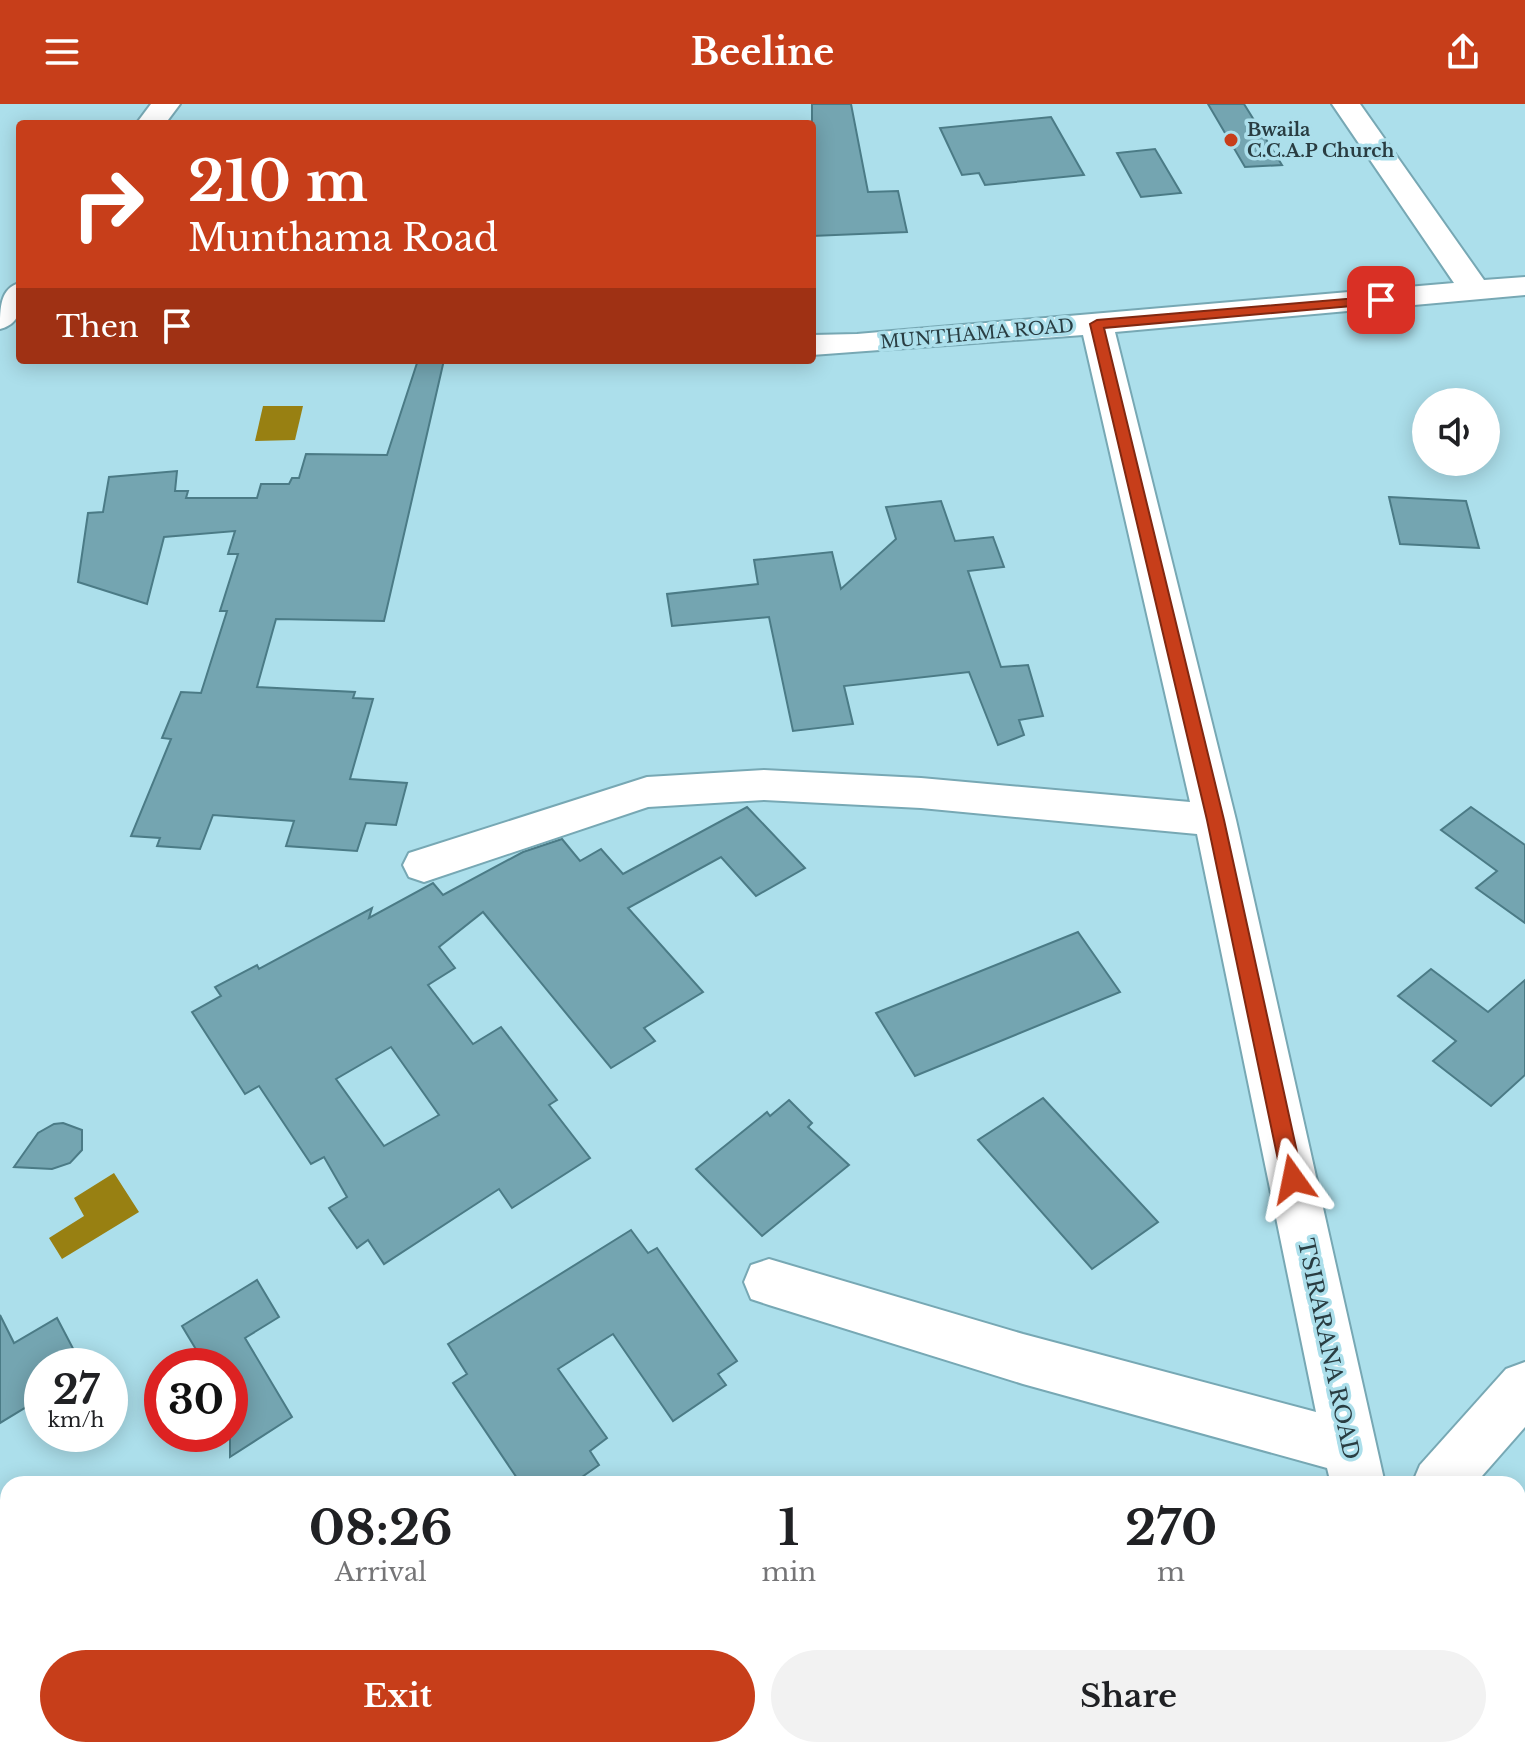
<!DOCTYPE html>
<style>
:root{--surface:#fff;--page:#f2f2f2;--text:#202124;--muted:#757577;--accent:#c73e1a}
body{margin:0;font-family:"Libre Baskerville",serif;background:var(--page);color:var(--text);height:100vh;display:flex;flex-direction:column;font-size:30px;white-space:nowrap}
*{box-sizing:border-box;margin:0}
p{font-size:26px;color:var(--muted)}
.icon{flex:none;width:44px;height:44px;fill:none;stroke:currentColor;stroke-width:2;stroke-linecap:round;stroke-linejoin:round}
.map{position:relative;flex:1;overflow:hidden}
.panel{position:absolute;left:0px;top:1372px;width:1526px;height:282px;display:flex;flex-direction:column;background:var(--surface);border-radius:24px 24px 0 0;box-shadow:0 4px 20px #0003}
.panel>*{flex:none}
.guide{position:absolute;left:16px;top:16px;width:800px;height:244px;border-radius:8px;box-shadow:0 4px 20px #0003;background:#c73e1a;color:#fff;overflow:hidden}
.controls{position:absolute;left:1412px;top:284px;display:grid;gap:16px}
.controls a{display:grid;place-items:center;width:88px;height:88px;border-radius:50%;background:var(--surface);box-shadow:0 4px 20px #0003;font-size:40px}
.speed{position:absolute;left:24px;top:1244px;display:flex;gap:16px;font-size:40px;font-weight:700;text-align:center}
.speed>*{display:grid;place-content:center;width:104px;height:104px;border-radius:50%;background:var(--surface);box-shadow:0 4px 20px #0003;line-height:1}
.speed small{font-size:20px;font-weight:400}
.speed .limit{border:12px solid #d22;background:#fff;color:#111}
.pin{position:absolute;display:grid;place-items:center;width:68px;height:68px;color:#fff;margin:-34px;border-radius:16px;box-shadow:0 4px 12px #0006}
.me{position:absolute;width:88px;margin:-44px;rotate:348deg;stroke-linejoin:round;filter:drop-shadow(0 0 6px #0008)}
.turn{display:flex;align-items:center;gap:28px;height:168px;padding:0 40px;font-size:36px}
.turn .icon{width:104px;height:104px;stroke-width:2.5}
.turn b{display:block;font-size:56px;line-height:68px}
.then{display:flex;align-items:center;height:76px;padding:0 40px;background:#0003;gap:16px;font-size:30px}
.eta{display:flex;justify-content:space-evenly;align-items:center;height:136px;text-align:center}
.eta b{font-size:48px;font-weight:700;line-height:56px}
.button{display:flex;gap:16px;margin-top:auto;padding:16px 40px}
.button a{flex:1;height:92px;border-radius:48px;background:var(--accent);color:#fff;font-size:32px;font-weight:700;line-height:92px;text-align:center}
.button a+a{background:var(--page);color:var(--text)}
header{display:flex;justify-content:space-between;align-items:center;height:104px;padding:0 40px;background:var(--accent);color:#fff;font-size:36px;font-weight:700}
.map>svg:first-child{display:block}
</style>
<header><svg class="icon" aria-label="menu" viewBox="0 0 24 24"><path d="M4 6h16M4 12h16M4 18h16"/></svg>Beeline<svg class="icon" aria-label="share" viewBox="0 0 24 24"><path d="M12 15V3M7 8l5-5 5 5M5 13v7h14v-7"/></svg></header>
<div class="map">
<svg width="1525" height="1653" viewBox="0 0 1525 1653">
<rect width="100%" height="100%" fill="#acdfeb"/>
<g fill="#988012">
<path d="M263 302H303L295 336 255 337Z"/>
<path d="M114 1069 139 1108 62 1155 49 1134 84 1112 74 1094Z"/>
</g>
<g fill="#74a5b1" stroke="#4b7b86" stroke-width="2" fill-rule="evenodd">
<path d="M812 0H851L868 88 898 87 907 128 812 132Z"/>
<path d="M1208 0H1244L1282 61 1245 63Z"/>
<path d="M1051 13 1084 71 985 81 979 69 962 71 940 24Z"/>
<path d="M1155 45 1181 89 1141 93 1117 49Z"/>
<path d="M418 256H444L384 517 276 515 257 583 355 588 353 594 373 595 350 675 407 679 396 721 366 719 357 747 286 742 294 717 213 711 200 745 157 742 160 734 131 732 171 635 162 634 181 588 201 589 227 507H220L238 450H228L235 427 164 433 147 500 78 478 88 409 103 408 109 373 177 367 175 387H188L186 394H257L261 380H289L292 374H299L306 350 387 351Z"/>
<path d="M1389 393 1466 397 1479 444 1400 440Z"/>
<path d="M941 397 955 437 993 433 1004 463 968 467 1001 563 1028 561 1043 612 1019 616 1024 631 998 641 969 568 844 582 853 620 793 627 769 513 672 522 667 490 758 480 754 456 832 448 841 485 896 435 886 403Z"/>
<path d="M747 703 805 764 756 792 721 753 628 804 703 888 644 924 655 937 611 964 483 808 439 843 455 864 428 881 473 940 501 923 557 996 549 1001 590 1054 512 1104 499 1085 384 1160 368 1136 357 1144 329 1104 347 1093 324 1053 311 1060 259 982 245 990 192 908 221 892 215 883 257 861 259 865 372 804 369 814 433 779 443 791 523 748 562 735 580 757 601 745 623 770ZM391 943 439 1011 384 1042 336 975Z"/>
<path d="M1471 703 1525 741V819L1476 784 1497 767 1441 726Z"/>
<path d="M1078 828 1120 888 915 972 876 909Z"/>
<path d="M1431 865 1488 908 1525 876V971L1491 1002 1433 957 1456 937 1398 892Z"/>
<path d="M1043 994 1158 1118 1092 1165 978 1036Z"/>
<path d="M789 996 812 1019 808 1023 849 1061 762 1132 696 1065 767 1008 770 1012Z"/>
<path d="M63 1019 82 1026V1046L70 1059 52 1065 14 1063 38 1029 54 1020Z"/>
<path d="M631 1126 648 1149 657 1144 737 1257 718 1270 726 1281 673 1317 613 1230 558 1265 607 1334 590 1347 599 1361 572 1380H521L453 1279 467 1270 448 1240Z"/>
<path d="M257 1176 279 1213 245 1234 292 1313 230 1353V1262H206L182 1222Z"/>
<path d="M0 1211 14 1239 57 1214 78 1254 64 1262H42V1274L34 1279 41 1294 0 1319Z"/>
</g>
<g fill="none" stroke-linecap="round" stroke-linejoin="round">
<defs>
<g id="minor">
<path d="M151 0H180L165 20H136Z"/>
<path d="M1332 0H1360L1484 176 1525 173V191L1115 228 1236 716 1385 1380H1331L1327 1364 1023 1280 769 1201 751 1195 744 1178 751 1161 769 1155 1023 1230 1316 1308 1197 730 921 704 764 696 648 703 424 778 409 773 403 761 409 749 647 673 764 666 921 674 1190 698 1083 231 812 251V231L857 230 1454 179Z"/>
<path d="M20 179C20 199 24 219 0 225 0 204 0 184 20 179Z"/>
<path d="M1525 1258V1323L1475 1380H1412L1420 1361 1506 1265Z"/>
<path d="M1390 1646H1450L1451 1653H1391Z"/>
</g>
</defs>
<use href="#minor" stroke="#77a8b4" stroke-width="4"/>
<use href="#minor" fill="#fff" fill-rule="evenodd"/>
</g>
<path fill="#c73e1a" stroke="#812811" stroke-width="2" d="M1381 192 1388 196 1386 199 1104 224 1224 716 1303 1075 1300 1081 1293 1084 1285 1081 1282 1075 1207 716 1090 220 1097 216Z"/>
<circle fill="#c73e1a" stroke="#acdfeb" stroke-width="3" cx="1231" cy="36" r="8"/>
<g text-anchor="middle" stroke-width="7" stroke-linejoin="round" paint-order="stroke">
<g font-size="18" font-weight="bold" fill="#293d42" stroke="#acdfeb" text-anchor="start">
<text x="1247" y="32">Bwaila<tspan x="1247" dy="21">C.C.A.P Church</tspan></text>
</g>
<g font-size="18" fill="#293d42" stroke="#acdfeb">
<text transform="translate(977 230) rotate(-5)" y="6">MUNTHAMA ROAD</text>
</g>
<g font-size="22" fill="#293d42" stroke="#acdfeb">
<text transform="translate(1329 1245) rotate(78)" y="8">TSIRARANA ROAD</text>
</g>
</g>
</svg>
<div class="controls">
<a><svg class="icon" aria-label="sound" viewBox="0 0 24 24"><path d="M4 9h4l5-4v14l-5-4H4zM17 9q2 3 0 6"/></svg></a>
</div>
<div class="speed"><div>27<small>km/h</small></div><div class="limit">30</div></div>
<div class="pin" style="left:1381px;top:196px;background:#d93025"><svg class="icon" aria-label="arrive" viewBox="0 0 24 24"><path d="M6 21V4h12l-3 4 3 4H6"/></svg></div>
<svg class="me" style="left:1293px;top:1075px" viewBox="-20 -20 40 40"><path d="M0-17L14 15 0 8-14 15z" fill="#c73e1a" stroke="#fff" stroke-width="4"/></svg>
<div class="guide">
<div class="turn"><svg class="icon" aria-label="right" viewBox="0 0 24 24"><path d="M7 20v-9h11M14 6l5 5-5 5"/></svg><div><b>210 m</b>Munthama Road</div></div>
<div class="then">Then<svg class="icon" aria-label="arrive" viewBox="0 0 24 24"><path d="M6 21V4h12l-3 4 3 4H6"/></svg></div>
</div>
<section class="panel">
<div class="eta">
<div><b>08:26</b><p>Arrival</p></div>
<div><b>1</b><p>min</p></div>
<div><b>270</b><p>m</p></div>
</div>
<div class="button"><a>Exit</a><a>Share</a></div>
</section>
</div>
